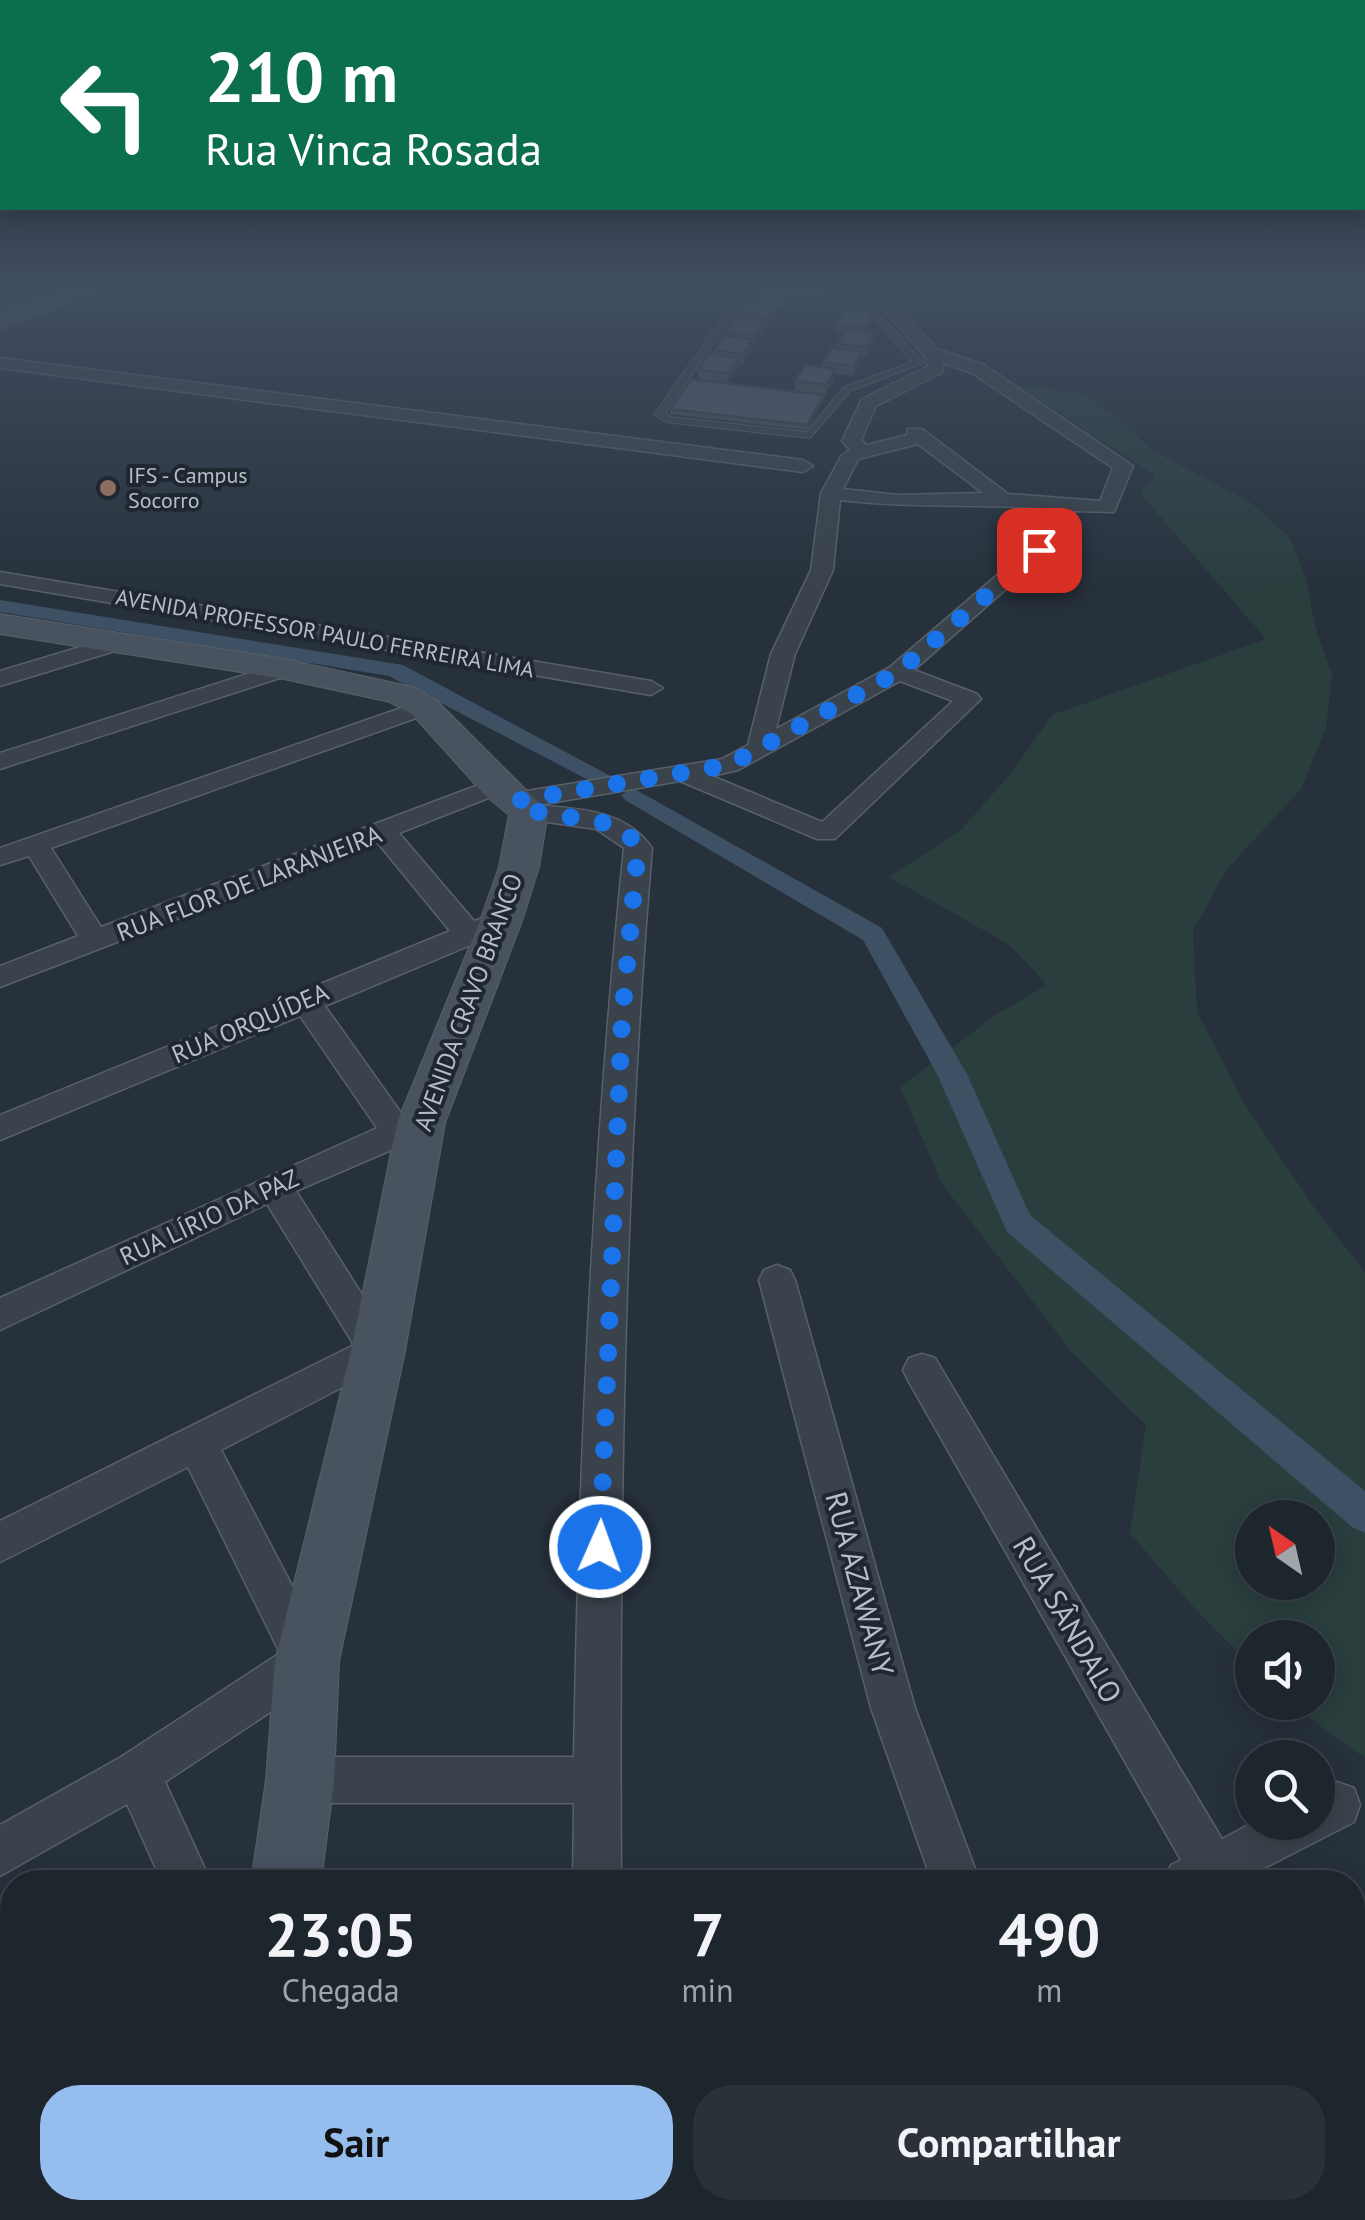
<!DOCTYPE html>
<html lang="pt">
<meta charset="utf-8">
<style>
:root{--surface:#1d252d;--page:#2a3139;--text:#f1f3f6;--muted:#a0a5aa;--line:#3b4249;--accent:#95bdee}
body{margin:0;font-family:"PT Sans",sans-serif;background:var(--page);color:var(--text);height:100vh;display:flex;flex-direction:column;font-size:38px;white-space:nowrap}
*{box-sizing:border-box;margin:0}
p{font-size:32px;color:var(--muted)}
.icon{flex:none;width:55px;height:55px;fill:none;stroke:currentColor;stroke-width:2;stroke-linecap:round;stroke-linejoin:round}
.map{position:relative;flex:1;overflow:hidden}
.sheet{position:absolute;left:0px;top:1870px;width:1365px;height:350px;display:flex;flex-direction:column;background:var(--surface);border-radius:40px 40px 0 0;box-shadow:0 5px 25px #0003,0 0 0 2px var(--line)}
.sheet>*{flex:none}
.hud{position:absolute;left:0px;top:0px;width:1365px;height:210px;box-shadow:0 5px 25px #0003,0 0 0 2px var(--line);background:#0b6e4f;color:#fff;overflow:hidden}
.needle{width:65px;rotate:326deg}
.buttons{position:absolute;left:1235px;top:1500px;display:grid;gap:20px}
.buttons a{display:grid;place-items:center;width:100px;height:100px;border-radius:50%;background:var(--surface);box-shadow:0 5px 25px #0003,0 0 0 2px var(--line);font-size:50px}
.pin{position:absolute;display:grid;place-items:center;width:85px;height:85px;color:#fff;margin:-42px;border-radius:20px;box-shadow:0 5px 15px #0006}
.me{position:absolute;width:110px;margin:-55px;rotate:2deg;stroke-linejoin:round;filter:drop-shadow(0 0 8px #0008)}
.turn{display:flex;align-items:center;gap:35px;height:210px;padding:0 40px;font-size:45px}
.turn .icon{width:130px;height:130px;stroke-width:2.5}
.turn b{display:block;font-size:70px;line-height:85px}
.eta{display:flex;justify-content:space-evenly;align-items:center;height:170px;text-align:center}
.eta b{font-size:60px;font-weight:600;line-height:70px}
.button{display:flex;gap:20px;margin-top:auto;padding:20px 40px}
.button a{flex:1;height:115px;border-radius:40px;background:var(--accent);color:#111;font-size:40px;font-weight:600;line-height:115px;text-align:center}
.button a+a{background:var(--page);color:var(--text)}
.map>svg:first-child{display:block}
</style>
<div class="map">
<svg width="1365" height="2220" viewBox="0 0 1365 2220">
<rect width="100%" height="100%" fill="#27313c"/>
<g fill="#2a3e3e" fill-rule="evenodd">
<path d="M90 282 25 306 0 287 2 282Z"/>
<path d="M1018 386 1081 393 1121 420 1153 451 1250 502 1290 538 1306 579 1315 626 1332 675 1326 728 1301 789 1227 869 1193 931 1197 1012 1244 1103 1316 1210 1365 1272V1758L1288 1703 1318 1702V1638H1252V1667L1198 1612 1130 1533 1146 1425 1074 1355 942 1184 900 1087 997 1014 1047 985 1010 945 889 877 961 830 1012 772 1052 715 1266 639 1140 493 1156 476ZM1252 1518H1318V1582H1252Z"/>
</g>
<g fill="none" stroke-linecap="round" stroke-linejoin="round">
<g fill="#3e5063" fill-rule="evenodd">
<path d="M0 600 403 665 620 781 608 788 600 786 389 676 0 612Z"/>
<path d="M633 788 882 928 967 1074 1030 1215 1365 1491V1533L1352 1527 1007 1232 937 1074 863 940 625 800 621 795Z"/>
</g>
<defs>
<g id="lane">
<path d="M727 282H735L745 297 665 414 671 417 807 432 844 387 912 362 842 282H850L923 363 850 391 810 438 666 422 654 415 737 297Z"/>
<path d="M787 284 812 290 800 297 782 293Z"/>
</g>
<g id="street">
<path d="M860 282H876L937 349 984 365 1133 466 1114 512 1074 511 1046 554 914 670 977 694 981 699 835 839H817L680 781 538 805C580 809 626 810 652 848 623 1192 619 1537 621 1882H573L574 1803H300L284 1796 277 1780 284 1764 300 1757H574C579 1454 593 1149 624 848L596 829 520 818 516 812 519 807 508 800 521 792 722 759 748 745 771 654 811 570 821 493 842 455 850 450 842 441 862 399 928 366 923 354ZM943 363 972 373 1113 468 1100 501 1008 494 922 429H908L907 435 867 445 861 440 876 406 943 372ZM918 444 983 493 898 495 843 489 858 459ZM840 500C912 509 983 503 1055 509L1031 546 890 667 776 729 795 654 833 570ZM900 681 953 701 822 822 712 776 738 770Z"/>
<path d="M0 299 25 312 27 315 13 318 0 311Z"/>
<path d="M0 358 803 460 813 466 803 472 0 368Z"/>
<path d="M0 572 651 681 663 688 651 695 0 584Z"/>
<path d="M120 635 128 637 131 642 128 647 0 686V671Z"/>
<path d="M284 662 296 669 292 674 0 769V753Z"/>
<path d="M424 700 436 707 433 712 51 848 101 927 497 778 510 786 506 791 399 833 474 921 501 912 511 914 515 921 511 928 325 1006 404 1117 421 1111 433 1114 437 1123 433 1132 296 1191 391 1340 397 1351 391 1362 221 1450 323 1645 329 1661 323 1677 165 1782 211 1882H162L127 1804 0 1876V1825L121 1757 280 1653 188 1467 0 1562V1521L354 1345 267 1204 0 1330V1298L377 1128 300 1016 0 1140V1115L450 931 377 842 0 987V966L78 936 29 856 0 865V848Z"/>
<path d="M777 1265 790 1270 795 1280 915 1708 980 1882H932L871 1708 759 1280 764 1270Z"/>
<path d="M922 1354 935 1358 1222 1839 1254 1822H1318V1790L1337 1782 1354 1788 1360 1805 1354 1822 1237 1882H1164L1171 1865 1181 1860 909 1382 903 1370 909 1358Z"/>
<path d="M1365 2145V2206L1356 2210 1352 2220H1288L1293 2208H1352V2150Z"/>
<path d="M71 2208H139L134 2220H66Z"/>
<path d="M572 2208H627L628 2220H572Z"/>
</g>
<g id="secondary">
<path d="M84 282H115L112 287 0 329V314Z"/>
<path d="M0 614 284 659 413 687 436 700 548 812 539 867 522 921 445 1123 405 1351 339 1661 334 1780 321 1882H251L266 1780 275 1661 351 1351 397 1123 480 921 499 867 509 815 484 794 412 714 390 702 284 679 0 634Z"/>
<path d="M203 2208H283V2220H201Z"/>
</g>
</defs>
<use href="#lane" stroke="#58616a" stroke-width="2"/>
<use href="#street" stroke="#58616a" stroke-width="3"/>
<use href="#secondary" stroke="#58616a" stroke-width="2"/>
<use href="#lane" fill="#3a434c" fill-rule="evenodd"/>
<use href="#street" fill="#3a434c" fill-rule="evenodd"/>
<use href="#secondary" fill="#49525f" fill-rule="evenodd"/>
</g>
<g fill="#474f5a">
<path d="M750 282H775L778 287 825 294V303L783 307 777 306V313L768 326H764V331L754 345H753V349L743 364 739 363 738 368 728 383 698 380V370L714 355V350L726 336V332L740 318V314L760 302 750 288Z"/>
<path d="M872 323 867 331 874 342 866 357 861 356V361L853 376 834 374V379L824 395V400L807 430 670 414V409L795 391V381L823 367V363L837 348V344L842 334H835L836 324Z"/>
</g>
<g fill="#39404a">
<path d="M803 282H833V283L803 286Z"/>
<path d="M825 294V303L783 307 784 298Z"/>
<path d="M777 303V313L768 326V317Z"/>
<path d="M872 313V323L864 337 865 327Z"/>
<path d="M764 321V331L754 345 755 335Z"/>
<path d="M874 332V342L866 357 867 347Z"/>
<path d="M753 339V349L743 364V354Z"/>
<path d="M862 351 861 361 853 376 854 366Z"/>
<path d="M739 358 738 368 728 383V373Z"/>
<path d="M835 369 834 379 825 395 826 385Z"/>
<path d="M824 395V400L807 430V425Z"/>
</g>
<g fill="#525c69" stroke="#39404a" stroke-width="2.5">
<path d="M753 282H775L778 287 790 289 818 286 825 294 784 298 760 292Z"/>
<path d="M750 301 777 303 768 317 740 314Z"/>
<path d="M844 310 872 313 865 327 836 324Z"/>
<path d="M736 318 764 321 755 335 726 332Z"/>
<path d="M845 329 874 332 867 347 837 344Z"/>
<path d="M724 336 753 339 743 354 714 350Z"/>
<path d="M832 348 862 351 854 366 823 363Z"/>
<path d="M709 354 739 358 728 373 698 370Z"/>
<path d="M805 365 835 369 826 385 795 381Z"/>
<path d="M692 379 824 395 807 425 670 409Z"/>
</g>
<linearGradient id="sky" x2="0" y2="1"><stop stop-color="#151b21"/><stop offset="0.48" stop-color="#414e61"/><stop offset="1" stop-color="#414e61" stop-opacity="0"/></linearGradient>
<rect width="1365" height="593" fill="url(#sky)"/>
<g fill="none" stroke-linecap="round" stroke-linejoin="round">
<path stroke="#1a73e8" stroke-width="18" stroke-dasharray="0 32.4" d="M600 1547 622 1018 638 848C617 806 547 827 515 801L729 765 898 672 1039 550"/>
</g>
<circle fill="#8d6e63" stroke="#1f2831" stroke-width="4" cx="108" cy="488" r="10"/>
<g text-anchor="middle" stroke-width="8" stroke-linejoin="round" paint-order="stroke">
<g font-size="22" fill="#b6bec7" stroke="#1f2831" text-anchor="start">
<text x="128" y="483">IFS - Campus<tspan x="128" dy="25">Socorro</tspan></text>
</g>
<g font-size="22" fill="#b6bec7" stroke="#1f2831">
<text transform="translate(325 633) rotate(10)" y="8">AVENIDA PROFESSOR PAULO FERREIRA LIMA</text>
</g>
<g font-size="25" fill="#b6bec7" stroke="#1f2831">
<text transform="translate(249 883) rotate(-21)" y="9">RUA FLOR DE LARANJEIRA</text>
<text transform="translate(468 1002) rotate(-70)" y="9">AVENIDA CRAVO BRANCO</text>
<text transform="translate(250 1023) rotate(-23)" y="9">RUA ORQUÍDEA</text>
<text transform="translate(209 1217) rotate(-25)" y="9">RUA LÍRIO DA PAZ</text>
</g>
<g font-size="30" fill="#b6bec7" stroke="#1f2831">
<text transform="translate(859 1584) rotate(75)" y="10">RUA AZAWANY</text>
<text transform="translate(1067 1620) rotate(60)" y="10">RUA SÂNDALO</text>
</g>
</g>
</svg>
<div class="buttons">
<a><svg class="needle" viewBox="-14 -14 28 28"><path d="M0-13l5 13h-10z" fill="#e53935"/><path d="M0 13l5-13h-10z" fill="#a0a5aa"/></svg></a>
<a><svg class="icon" aria-label="sound" viewBox="0 0 24 24"><path d="M4 9h4l5-4v14l-5-4H4zM17 9q2 3 0 6"/></svg></a>
<a><svg class="icon" aria-label="search" viewBox="0 0 24 24"><circle cx="10" cy="10" r="6"/><path d="M15 15l6 6"/></svg></a>
</div>
<div class="pin" style="left:1039px;top:550px;background:#d93025"><svg class="icon" aria-label="arrive" viewBox="0 0 24 24"><path d="M6 21V4h12l-3 4 3 4H6"/></svg></div>
<svg class="me" style="left:600px;top:1547px" viewBox="-20 -20 40 40"><circle r="17" fill="#1a73e8" stroke="#fff" stroke-width="3"/><path d="M0-11L8 9 0 5-8 9z" fill="#fff"/></svg>
<div class="hud">
<div class="turn"><svg class="icon" aria-label="left" viewBox="0 0 24 24"><path d="M17 20v-9H6M10 6l-5 5 5 5"/></svg><div><b>210 m</b>Rua Vinca Rosada</div></div>
</div>
<section class="sheet">
<div class="eta">
<div><b>23:05</b><p>Chegada</p></div>
<div><b>7</b><p>min</p></div>
<div><b>490</b><p>m</p></div>
</div>
<div class="button"><a>Sair</a><a>Compartilhar</a></div>
</section>
</div>
